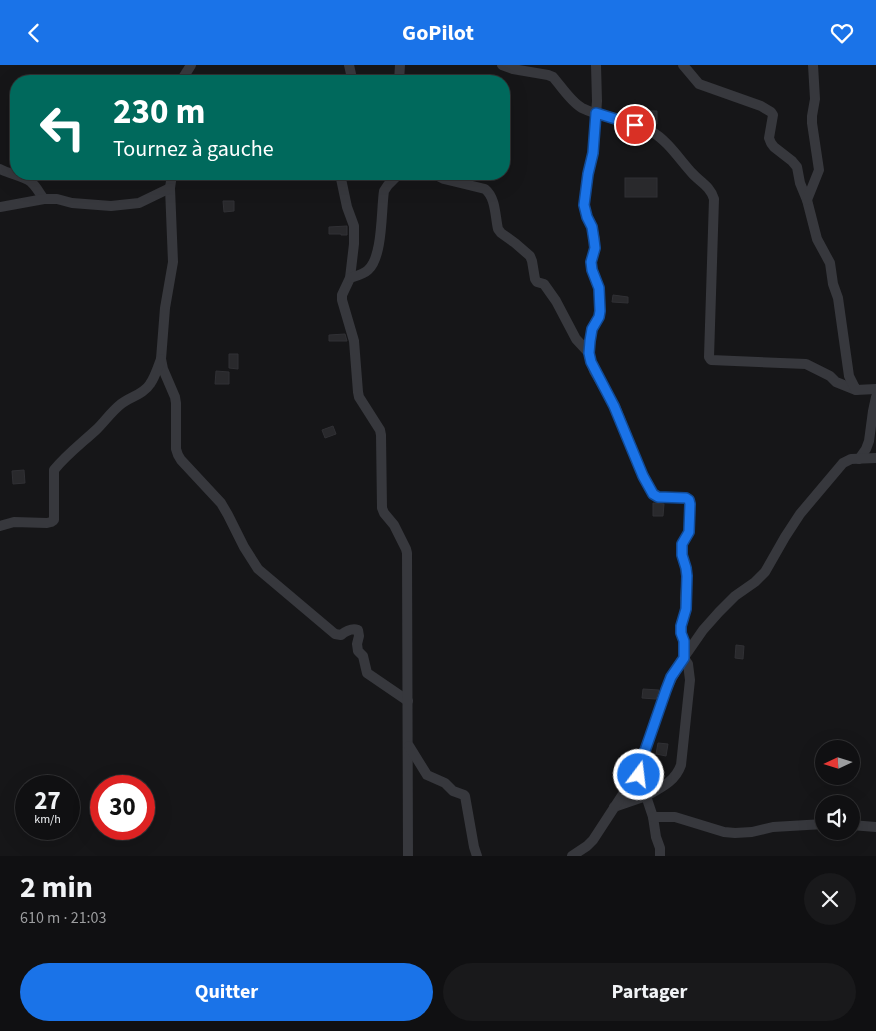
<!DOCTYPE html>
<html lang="fr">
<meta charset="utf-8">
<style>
:root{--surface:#101012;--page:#19191b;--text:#f1f3f6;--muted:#9c9d9f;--line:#303032;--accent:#1a73e8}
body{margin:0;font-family:"Source Sans 3",sans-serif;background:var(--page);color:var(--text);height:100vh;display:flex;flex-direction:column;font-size:19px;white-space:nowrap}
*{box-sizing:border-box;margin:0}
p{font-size:16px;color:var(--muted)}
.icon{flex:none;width:28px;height:28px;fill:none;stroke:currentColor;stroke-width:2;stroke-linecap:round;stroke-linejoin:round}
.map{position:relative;height:791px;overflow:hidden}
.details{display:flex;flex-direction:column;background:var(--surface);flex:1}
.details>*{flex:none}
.guide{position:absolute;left:10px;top:10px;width:500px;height:105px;border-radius:20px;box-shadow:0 5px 20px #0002,0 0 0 1px var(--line);background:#00695c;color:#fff;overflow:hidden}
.needle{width:32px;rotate:266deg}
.controls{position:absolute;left:815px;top:675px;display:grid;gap:10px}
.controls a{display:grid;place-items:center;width:45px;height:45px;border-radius:50%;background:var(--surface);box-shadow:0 5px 20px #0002,0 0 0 1px var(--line);font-size:25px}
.speed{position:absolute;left:15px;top:710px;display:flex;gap:10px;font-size:25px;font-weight:700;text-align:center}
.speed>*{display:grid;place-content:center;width:65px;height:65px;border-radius:50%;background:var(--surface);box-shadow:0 5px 20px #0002,0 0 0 1px var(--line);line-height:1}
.speed small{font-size:12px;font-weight:400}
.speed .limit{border:8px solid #d22;background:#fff;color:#111}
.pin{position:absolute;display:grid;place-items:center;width:42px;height:42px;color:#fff;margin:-21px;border:2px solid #fff;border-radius:50%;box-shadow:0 1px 5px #0007}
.me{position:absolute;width:55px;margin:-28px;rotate:15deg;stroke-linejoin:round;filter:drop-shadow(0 0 4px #0008)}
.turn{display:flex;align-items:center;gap:18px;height:105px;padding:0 20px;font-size:22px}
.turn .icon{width:65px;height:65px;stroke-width:2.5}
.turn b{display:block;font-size:35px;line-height:42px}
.round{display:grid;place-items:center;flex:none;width:52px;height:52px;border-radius:26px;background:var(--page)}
.head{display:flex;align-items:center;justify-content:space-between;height:85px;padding:0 20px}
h1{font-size:30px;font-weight:700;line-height:38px}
.cta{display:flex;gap:10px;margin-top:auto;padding:10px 20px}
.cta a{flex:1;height:58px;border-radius:30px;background:var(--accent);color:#fff;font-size:20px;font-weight:700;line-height:58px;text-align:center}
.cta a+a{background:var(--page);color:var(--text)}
header{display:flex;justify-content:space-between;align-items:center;height:65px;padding:0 20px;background:var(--accent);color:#fff;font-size:22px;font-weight:700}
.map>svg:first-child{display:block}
</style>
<header><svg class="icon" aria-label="back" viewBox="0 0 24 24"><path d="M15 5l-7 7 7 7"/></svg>GoPilot<svg class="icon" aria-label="heart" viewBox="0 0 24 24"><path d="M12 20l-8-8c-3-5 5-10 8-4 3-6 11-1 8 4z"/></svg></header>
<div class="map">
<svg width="876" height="791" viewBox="0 0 876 791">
<rect width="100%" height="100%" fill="#161618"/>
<g fill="#29292c" stroke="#303034">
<path d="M647 46H657V59H651L647 57Z"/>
<rect x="625" y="113" width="32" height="19"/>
<path d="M223 136H234V146L224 147Z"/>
<path d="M347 161V170H341V169H329V162Z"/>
<path d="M613 230 628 232V238L612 237Z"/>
<path d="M345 269 347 276H329V270Z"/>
<path d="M229 289H238V304L229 303Z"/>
<path d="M216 306 229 307V319H215Z"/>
<path d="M333 361 336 369 325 373 322 365Z"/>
<path d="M24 405 25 418 13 419 12 406Z"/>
<path d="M653 438 664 439 663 451H653Z"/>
<path d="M736 580 744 581 743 594 735 593Z"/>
<path d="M643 624 659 625 656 634 642 633Z"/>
<path d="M658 678 668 679 666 691 656 689Z"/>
</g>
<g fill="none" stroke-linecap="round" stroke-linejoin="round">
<g stroke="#37383d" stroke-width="10">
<path d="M349 0 351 9V16"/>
<path d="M502 0 513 4 548 10 553 12C561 21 571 37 582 43 604 54 630 55 652 67 667 75 680 95 692 108 700 117 710 121 714 134L709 292 711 295 806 299 830 311 836 317 856 325"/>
<path d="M596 0 597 36 593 89 588 109 584 140 587 152 592 162 595 175V183L591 197 592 205 599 223 600 246 599 252 592 264 589 288 591 297 594 306 615 341 643 411 653 429 658 432 686 433 689 435 690 439 689 467 682 479V490L686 503 687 511 685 533 686 544 681 561V569L684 576V593L688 599 690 615 681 700C675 717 660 723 646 731L638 706"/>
<path d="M683 0 699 19 761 41 771 47 773 50 769 73 771 78 774 82 792 96 797 102 800 118 807 135 817 174 830 198 833 219 838 233 849 311 856 325 876 324"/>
<path d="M181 16 191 0"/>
<path d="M399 16 400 0"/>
<path d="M0 104C9 109 24 111 31 117 36 121 40 129 44 134"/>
<path d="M172 109 170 123 173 197 165 243 161 294 163 304 175 332 176 338V384L178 390 181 395 221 438 228 450 244 482 258 504 335 569 341 570C346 566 352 563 358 565L359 571 357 579 358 586 363 591 367 608 408 636"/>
<path d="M340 109 347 142 354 161V179L350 213 342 230V235L354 276 358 327 359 332 380 365 381 370 382 443 384 448 394 460 406 484 407 488 408 791"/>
<path d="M434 109 444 114 485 124C496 133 495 151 498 164L501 168 515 178 530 191 532 196 535 214 537 217 544 219 556 236 576 274 589 288"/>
<path d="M807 135 819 105 812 58V51L815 34 813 0"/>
<path d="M0 142 44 134H57L72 138 111 141 139 138 170 123"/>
<path d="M350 213C356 211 364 209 368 205 383 192 381 146 384 126L388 120 399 109"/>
<path d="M859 394 866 384 869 376 873 346 876 332"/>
<path d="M0 461 14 457 47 458 51 457 54 455V405C67 389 82 378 97 364 105 356 112 346 121 339 130 332 144 329 150 319 155 312 158 302 161 294"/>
<path d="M409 681 427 710 445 718 453 726 464 730 465 731 474 782 477 791"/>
<path d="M614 742 646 731 653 752 656 772 660 783V791"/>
<path d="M653 752H675L724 767 735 768 752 767 773 762 824 759"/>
<path d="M851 760 876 762"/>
<path d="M572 791 587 781 593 775 638 706 666 625 678 601 703 565 719 547 735 531 755 517 765 507 785 472 800 449 843 398 851 394 876 393"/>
</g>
</g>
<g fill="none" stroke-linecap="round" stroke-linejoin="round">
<defs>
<path id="route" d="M635 60 596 48 593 88 588 109 584 140 587 152 592 162 594 175 595 183 591 197 592 205 599 223 600 246 599 252 592 264 590 276 589 288 591 297 614 341 643 411 653 429 658 432 686 433 689 435 690 439 689 467 682 479V490L686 503 687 511 686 544 681 561V568L684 576V593L671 612 666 625 638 706 639 710"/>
</defs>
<use href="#route" stroke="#114b97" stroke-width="12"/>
<use href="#route" stroke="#1a73e8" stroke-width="9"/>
</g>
</svg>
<div class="controls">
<a><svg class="needle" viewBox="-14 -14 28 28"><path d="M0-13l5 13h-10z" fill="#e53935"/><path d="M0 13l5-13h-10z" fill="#9c9d9f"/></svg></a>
<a><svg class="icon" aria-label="sound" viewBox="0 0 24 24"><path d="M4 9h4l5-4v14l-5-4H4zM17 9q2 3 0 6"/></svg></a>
</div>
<div class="speed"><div>27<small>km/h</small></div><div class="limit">30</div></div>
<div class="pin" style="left:635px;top:60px;background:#d93025"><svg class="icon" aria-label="arrive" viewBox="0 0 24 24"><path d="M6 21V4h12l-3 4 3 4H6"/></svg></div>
<svg class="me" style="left:639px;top:710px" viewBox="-20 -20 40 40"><circle r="17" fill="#1a73e8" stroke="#fff" stroke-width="3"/><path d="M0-11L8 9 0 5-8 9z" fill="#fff"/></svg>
<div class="guide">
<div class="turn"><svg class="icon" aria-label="left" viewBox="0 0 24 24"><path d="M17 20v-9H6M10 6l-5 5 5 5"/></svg><div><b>230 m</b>Tournez à gauche</div></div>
</div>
</div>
<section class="details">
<div class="head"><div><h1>2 min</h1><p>610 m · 21:03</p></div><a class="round"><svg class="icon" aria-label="close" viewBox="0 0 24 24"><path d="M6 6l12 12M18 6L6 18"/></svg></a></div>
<div class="cta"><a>Quitter</a><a>Partager</a></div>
</section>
